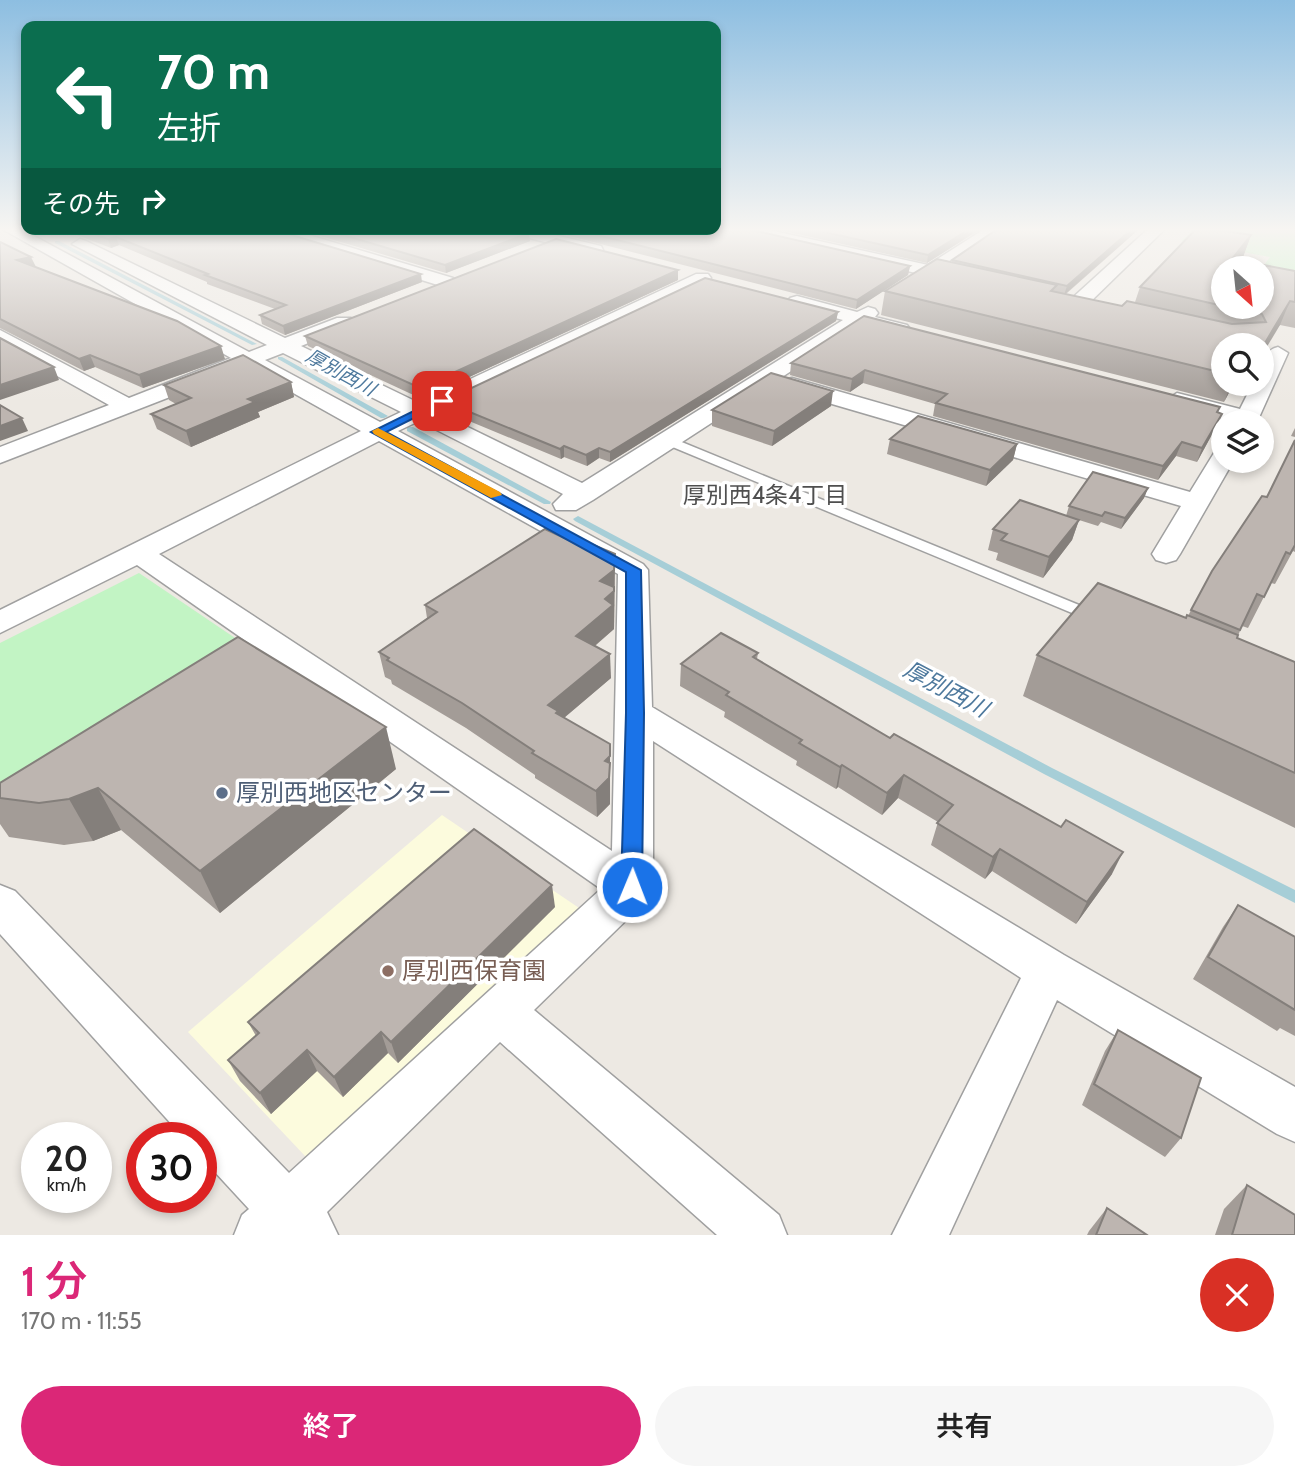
<!DOCTYPE html>
<html lang="ja">
<meta charset="utf-8">
<style>
:root{--surface:#fff;--page:#f6f6f6;--text:#222;--muted:#767676;--accent:#db2777}
body{margin:0;font-family:Cabin,"Noto Sans JP",sans-serif;background:var(--page);color:var(--text);height:100vh;display:flex;flex-direction:column;font-size:26px;white-space:nowrap}
*{box-sizing:border-box;margin:0}
p{font-size:23px;color:var(--muted)}
.icon{flex:none;width:38px;height:38px;fill:none;stroke:currentColor;stroke-width:2;stroke-linecap:round;stroke-linejoin:round}
.map{position:relative;height:1235px;overflow:hidden}
.panel{display:flex;flex-direction:column;background:var(--surface);flex:1}
.panel>*{flex:none}
.guide{position:absolute;left:21px;top:21px;width:700px;height:214px;border-radius:14px;box-shadow:0 4px 10px #0003;background:#0b6e4f;color:#fff;overflow:hidden}
.needle{width:46px;rotate:153deg}
.fabs{position:absolute;left:1211px;top:256px;display:grid;gap:14px}
.fabs a{display:grid;place-items:center;width:63px;height:63px;border-radius:50%;background:var(--surface);box-shadow:0 4px 10px #0003;font-size:35px}
.speed{position:absolute;left:21px;top:1122px;display:flex;gap:14px;font-size:35px;font-weight:700;text-align:center}
.speed>*{display:grid;place-content:center;width:91px;height:91px;border-radius:50%;background:var(--surface);box-shadow:0 4px 10px #0003;line-height:1}
.speed small{font-size:18px;font-weight:400}
.speed .limit{border:10px solid #d22;background:#fff;color:#111}
.pin{position:absolute;display:grid;place-items:center;width:60px;height:60px;color:#fff;margin:-30px;border-radius:14px;box-shadow:0 4px 10px #0006}
.me{position:absolute;width:77px;margin:-38px;rotate:1deg;stroke-linejoin:round;filter:drop-shadow(0 0 5px #0008)}
.turn{display:flex;align-items:center;gap:24px;height:147px;padding:0 21px;font-size:32px}
.turn .icon{width:91px;height:91px;stroke-width:2.5}
.turn b{display:block;font-size:49px;line-height:60px}
.then{display:flex;align-items:center;height:66px;padding:0 21px;background:#0003;gap:14px;font-size:26px}
.round{display:grid;place-items:center;flex:none;width:74px;height:74px;border-radius:37px;background:var(--page)}
.summary{display:flex;align-items:center;justify-content:space-between;height:119px;padding:0 21px}
h1{font-size:42px;font-weight:600;line-height:52px;color:var(--accent)}
.button{display:flex;gap:14px;margin-top:auto;padding:14px 21px}
.button a{flex:1;height:80px;border-radius:42px;background:var(--accent);color:#fff;font-size:28px;font-weight:600;line-height:80px;text-align:center}
.button a+a{background:var(--page);color:var(--text)}
.map>svg:first-child{display:block}
</style>
<div class="map">
<svg width="1295" height="1235" viewBox="0 0 1295 1235">
<rect width="100%" height="100%" fill="#ede9e3"/>
<path fill="#fcfbdd" d="M442 815 582 910 319 1157H306L188 1032Z"/>
<g fill="#c2f4c4">
<path d="M1193 230H1295V289L1262 268 1270 257 1181 241Z"/>
<path d="M139 573 241 642 0 784V643Z"/>
</g>
<g fill="none" stroke-linecap="round" stroke-linejoin="round">
<g fill="#a6ced7" fill-rule="evenodd">
<path d="M30 230H35L46 236 41 237Z"/>
<path d="M55 241H59L257 344 252 345 55 243Z"/>
<path d="M278 357H282L388 416 384 418H381L278 359Z"/>
<path d="M407 427H413L551 502 550 504H544L407 431Z"/>
<path d="M578 516 1052 768 1295 890V903L1044 774 575 521 573 519Z"/>
</g>
<defs>
<path id="service" d="M667 436 1101 614 1103 617 1095 622 1089 620 663 443 661 440Z"/>
<g id="minor">
<path d="M4 230H23L249 352 267 345 72 244 80 239 86 241 285 338 337 318H351L354 322 351 326 301 346 419 403 696 274H708L711 278 708 282 437 412 582 483 843 320 790 306 788 302 790 298 797 296 857 312 868 307 875 309 878 313 875 317 907 325 910 329 900 335 862 325 593 500 576 510H556L553 504 563 494 419 421 398 431 643 564 648 570 652 707 1064 955 1295 1087V1142L1277 1134 1057 1000 949 1235H892L1021 978 653 741V887L647 900 534 1010 779 1215 787 1235H717L500 1042 327 1212 338 1235H234L242 1215 249 1209 201 1157V1138H184L0 934V885L15 891 289 1173 601 889 137 565 0 633V610L361 431 247 367 0 463V447L109 405 0 344V330L129 398 231 358ZM283 353 401 412 380 422 265 360ZM379 441 618 574 612 851 159 554Z"/>
<path d="M268 230H292L453 278 456 282 447 287 441 286 270 233Z"/>
<path d="M508 230H534L601 246 603 250 595 255 510 233Z"/>
<path d="M741 230H769L928 265 983 230H1001L946 269 952 274 949 278 934 277 912 289 903 284 916 273 749 235Z"/>
<path d="M1147 230H1164L1084 308H1070L1068 304 1070 300Z"/>
<path d="M1278 347 1288 353 1257 422H1233L1169 405 1166 400 1177 393 1240 409 1253 383H1262C1262 369 1261 351 1278 347Z"/>
<path d="M792 378 1190 492 1214 453 1223 451V460H1234L1180 554 1176 560 1166 563 1156 560 1152 554 1181 506 784 390 781 385 784 380Z"/>
</g>
</defs>
<use href="#service" stroke="#a0a0a0" stroke-width="3"/>
<use href="#minor" stroke="#a0a0a0" stroke-width="3"/>
<use href="#service" fill="#fff" fill-rule="evenodd"/>
<use href="#minor" fill="#fff" fill-rule="evenodd"/>
</g>
<g fill="#a39c97" fill-rule="evenodd">
<path d="M64 230H275L422 282 285 335 262 324 260 315 275 309 207 284V282L119 245 111 248Z"/>
<path d="M300 230H517L530 241 446 273Z"/>
<path d="M545 230H752L910 266 908 275 856 309 569 236 560 230Z"/>
<path d="M779 230H979L927 263Z"/>
<path d="M1138 230 1066 294 1122 306 1135 302 1140 287 1251 235 1243 257 1240 260 1295 271V328L1280 325 1262 345H1223V383H1234L1224 402 881 315 885 291 952 262V260ZM1223 268 1262 306H1223Z"/>
<path d="M0 242 36 267 225 359 143 388 95 367 84 371 0 328Z"/>
<path d="M678 270V280L422 399 308 346 305 336Z"/>
<path d="M838 312 836 321 610 462 599 458 587 466 564 457 561 459 457 416 456 412 449 409 448 399Z"/>
<path d="M864 316 1218 413 1216 427 1197 462 1176 456 1158 480 933 416 935 404 863 383 850 392 790 375 791 363Z"/>
<path d="M291 382 294 397 258 412 260 417 191 447 157 429 151 414 176 404 169 400 164 385Z"/>
<path d="M831 406 772 446 712 426V410Z"/>
<path d="M1295 428V437L1291 436Z"/>
<path d="M890 439 1017 444 1013 460 986 486 887 454Z"/>
<path d="M1295 440V552L1293 551 1275 584 1271 583 1248 628 1242 626 1237 638 1295 662V828L1023 696 1037 655 1186 618 1188 616 1191 610 1267 497Z"/>
<path d="M1148 488 1144 498 1121 529 1101 522 1098 526 1079 520 1072 540 1043 578 996 560 998 553 988 550 993 529 1066 516 1069 506Z"/>
<path d="M586 548 615 554 614 629 595 646 611 678 564 718 610 744V804L597 817 535 778V775L466 728 392 684 391 680 385 677 379 652 427 618 425 605Z"/>
<path d="M758 653 757 659 1112 874 1076 924 992 871 985 879 931 845 938 822 898 798 882 815 838 787 836 789 796 765 797 761 724 717 725 712 680 686 681 664Z"/>
<path d="M396 769 220 913 121 830 93 841 64 845 9 837 0 824V783Z"/>
<path d="M1238 905 1295 937V1036L1280 1028 1277 1031 1193 979 1223 927Z"/>
<path d="M555 907 398 1063 388 1053 343 1097 317 1071 271 1114 240 1081 228 1060 256 1036 248 1022Z"/>
<path d="M1118 1030 1181 1138 1165 1157 1082 1105 1105 1051Z"/>
<path d="M1247 1185 1295 1235H1215L1224 1209Z"/>
<path d="M1107 1208 1147 1235H1087L1089 1231Z"/>
</g>
<g fill="#847f7b">
<path d="M968 230H979L927 263 928 255Z"/>
<path d="M1131 230H1138L1064 295 1067 286Z"/>
<path d="M529 233 530 241 446 273 445 265Z"/>
<path d="M1251 235 1243 257 1234 268 1232 259Z"/>
<path d="M116 237 119 245 111 248 108 239Z"/>
<path d="M31 257 36 267 17 260Z"/>
<path d="M910 266 908 275 856 309 857 300Z"/>
<path d="M678 270V280L422 399 420 388Z"/>
<path d="M421 274 422 282 285 335 283 326Z"/>
<path d="M1290 301 1280 325 1262 355V348Z"/>
<path d="M838 312 836 321 610 462V452Z"/>
<path d="M221 346 225 359 143 388 139 375Z"/>
<path d="M90 355 95 367 84 371 79 359Z"/>
<path d="M54 367 59 380 0 400V385Z"/>
<path d="M865 370 863 383 850 392 852 379Z"/>
<path d="M291 382 294 397 258 412 260 417 191 447 186 431 248 399Z"/>
<path d="M1232 383H1234L1224 402Z"/>
<path d="M833 391 831 406 772 446 774 431Z"/>
<path d="M1222 414 1216 427 1197 462 1202 448Z"/>
<path d="M22 418 28 431 0 441V426Z"/>
<path d="M1182 442 1176 456 1158 480 1163 466Z"/>
<path d="M1017 444 1013 460 986 486 990 470Z"/>
<path d="M564 446V457L561 459 560 449Z"/>
<path d="M599 448V458L587 466 586 455Z"/>
<path d="M1148 488 1144 498 1121 529 1125 518Z"/>
<path d="M1079 520 1072 540 1043 578 1049 557Z"/>
<path d="M615 554 614 629 578 660 576 636 600 581Z"/>
<path d="M610 654 611 678 559 722 548 705Z"/>
<path d="M386 727 396 769 220 913 200 871Z"/>
<path d="M610 744V804L597 817 596 791Z"/>
<path d="M842 765 838 787 836 789 840 767Z"/>
<path d="M904 775 898 798 882 815 887 793Z"/>
<path d="M98 788 121 830 93 841 69 799Z"/>
<path d="M1000 849 992 871 985 879 993 857Z"/>
<path d="M1123 852 1112 874 1076 924 1087 902Z"/>
<path d="M552 885 555 907 398 1063 391 1042Z"/>
<path d="M381 1032 388 1053 343 1097 334 1077Z"/>
<path d="M307 1050 317 1071 271 1114 260 1093Z"/>
</g>
<g fill="#bdb5b0" stroke="#847f7b" stroke-width="2">
<path d="M82 230H275L421 274 283 326 260 315 286 305 205 275 208 274 116 237 108 239Z"/>
<path d="M326 230H517L529 233 445 265Z"/>
<path d="M577 230H752L910 266 857 300Z"/>
<path d="M815 230H968L928 255Z"/>
<path d="M996 230H1131L1067 286 952 260Z"/>
<path d="M1195 230H1220L1251 235 1232 259 1295 271V302L1290 301 1262 348V345H1223V373L885 291 937 259 1057 285 1051 291 1122 306 1127 301 1232 324 1266 322 1262 314 1226 306H1262V268H1223V306L1140 287Z"/>
<path d="M556 239 678 270 420 388 305 336Z"/>
<path d="M0 242 31 257 17 260 177 321 221 346 139 375 90 355 79 359 0 319Z"/>
<path d="M705 278 838 312 610 452 599 448 586 455 564 446 560 449 455 406 460 403 448 399Z"/>
<path d="M864 316 1220 407 1217 412 1222 414 1202 448 1182 442 1163 466 936 403 947 394 865 370 852 379 791 363Z"/>
<path d="M0 338 54 367 0 385Z"/>
<path d="M243 355 291 382 248 399 255 402 186 431 151 414 191 398 164 385Z"/>
<path d="M771 373 833 391 774 431 712 410Z"/>
<path d="M0 405 22 418 0 426Z"/>
<path d="M918 416 1017 444 990 470 890 439Z"/>
<path d="M1295 440V545L1290 554 1286 552 1264 597 1257 594 1240 630 1191 610 1212 571 1262 496 1267 497Z"/>
<path d="M1093 472 1148 488 1125 518 1105 512 1102 516 1069 506Z"/>
<path d="M1020 500 1079 520 1049 557 1001 540 1007 534 993 529Z"/>
<path d="M545 529 586 548 591 544 615 554 614 570 600 581 614 587V591L605 599 613 605 576 636 610 654 548 705 558 711 556 713 610 744V756L605 761 610 763 609 778 596 791 532 753 534 751 462 703 387 660 389 658 379 652 437 612 425 605Z"/>
<path d="M1098 583 1186 618 1187 615 1238 635 1237 638 1295 662V773L1037 655Z"/>
<path d="M721 633 758 653 753 657 890 738 894 734 1061 827 1066 820 1123 852 1087 902 1000 849 993 857 937 823 953 805 904 775 887 793 842 765 840 767 799 743 802 740 726 695 729 692 681 664Z"/>
<path d="M238 637 386 727 200 871 98 788 69 799 39 803 0 798V783Z"/>
<path d="M474 829 552 885 391 1042 381 1032 334 1077 307 1050 260 1093 228 1060 259 1033 248 1022Z"/>
<path d="M1238 905 1295 937V1010L1208 957Z"/>
<path d="M1118 1030 1201 1078 1181 1138 1094 1084Z"/>
<path d="M1247 1185 1295 1215V1235H1232Z"/>
<path d="M1107 1208 1147 1235H1096Z"/>
</g>
<linearGradient id="sky" x2="0" y2="1"><stop stop-color="#8dbee1"/><stop offset="0.57" stop-color="#f7f5f2"/><stop offset="1" stop-color="#f7f5f2" stop-opacity="0"/></linearGradient>
<rect width="1295" height="403" fill="url(#sky)"/>
<path fill="#1a73e8" stroke="#114b97" stroke-width="2" d="M438 399 448 401 386 432 641 570 644 713 642 887 639 893 632 896 624 893 621 887 626 713V572L371 432Z"/>
<path fill="#f59e0b" d="M378 428 500 492 502 495 491 498 374 434 372 431Z"/>
<circle fill="#5c6f8a" stroke="#fff" stroke-width="2.5" cx="222" cy="793" r="7"/>
<circle fill="#8d6e63" stroke="#fff" stroke-width="2.5" cx="388" cy="971" r="7"/>
<g text-anchor="middle" stroke-width="7" stroke-linejoin="round" paint-order="stroke">
<g font-size="19" font-style="italic" fill="#4e799d" stroke="#fff">
<text transform="translate(341 372) rotate(29)" y="7">厚別西川</text>
</g>
<g font-size="23" fill="#4f4f4f" stroke="#fff">
<text x="765" y="503">厚別西4条4丁目</text>
</g>
<g font-size="23" font-style="italic" fill="#4e799d" stroke="#fff">
<text transform="translate(946 689) rotate(28)" y="8">厚別西川</text>
</g>
<g font-size="24" fill="#4e5e75" stroke="#fff" text-anchor="start">
<text x="236" y="801">厚別西地区センター</text>
</g>
<g font-size="24" fill="#785e54" stroke="#fff" text-anchor="start">
<text x="402" y="979">厚別西保育園</text>
</g>
</g>
</svg>
<div class="fabs">
<a><svg class="needle" viewBox="-14 -14 28 28"><path d="M0-13l5 13h-10z" fill="#e53935"/><path d="M0 13l5-13h-10z" fill="#767676"/></svg></a>
<a><svg class="icon" aria-label="search" viewBox="0 0 24 24"><circle cx="10" cy="10" r="6"/><path d="M15 15l6 6"/></svg></a>
<a><svg class="icon" aria-label="layers" viewBox="0 0 24 24"><path d="M12 4l9 5-9 5-9-5zM3 14l9 5 9-5"/></svg></a>
</div>
<div class="speed"><div>20<small>km/h</small></div><div class="limit">30</div></div>
<div class="pin" style="left:442px;top:401px;background:#d93025"><svg class="icon" aria-label="arrive" viewBox="0 0 24 24"><path d="M6 21V4h12l-3 4 3 4H6"/></svg></div>
<svg class="me" style="left:632px;top:887px" viewBox="-20 -20 40 40"><circle r="17" fill="#1a73e8" stroke="#fff" stroke-width="3"/><path d="M0-11L8 9 0 5-8 9z" fill="#fff"/></svg>
<div class="guide">
<div class="turn"><svg class="icon" aria-label="left" viewBox="0 0 24 24"><path d="M17 20v-9H6M10 6l-5 5 5 5"/></svg><div><b>70 m</b>左折</div></div>
<div class="then">その先<svg class="icon" aria-label="right" viewBox="0 0 24 24"><path d="M7 20v-9h11M14 6l5 5-5 5"/></svg></div>
</div>
</div>
<section class="panel">
<div class="summary"><div><h1>1 分</h1><p>170 m · 11:55</p></div><a class="round" style="background:#d93025;color:#fff"><svg class="icon" aria-label="close" viewBox="0 0 24 24"><path d="M6 6l12 12M18 6L6 18"/></svg></a></div>
<div class="button"><a>終了</a><a>共有</a></div>
</section>
